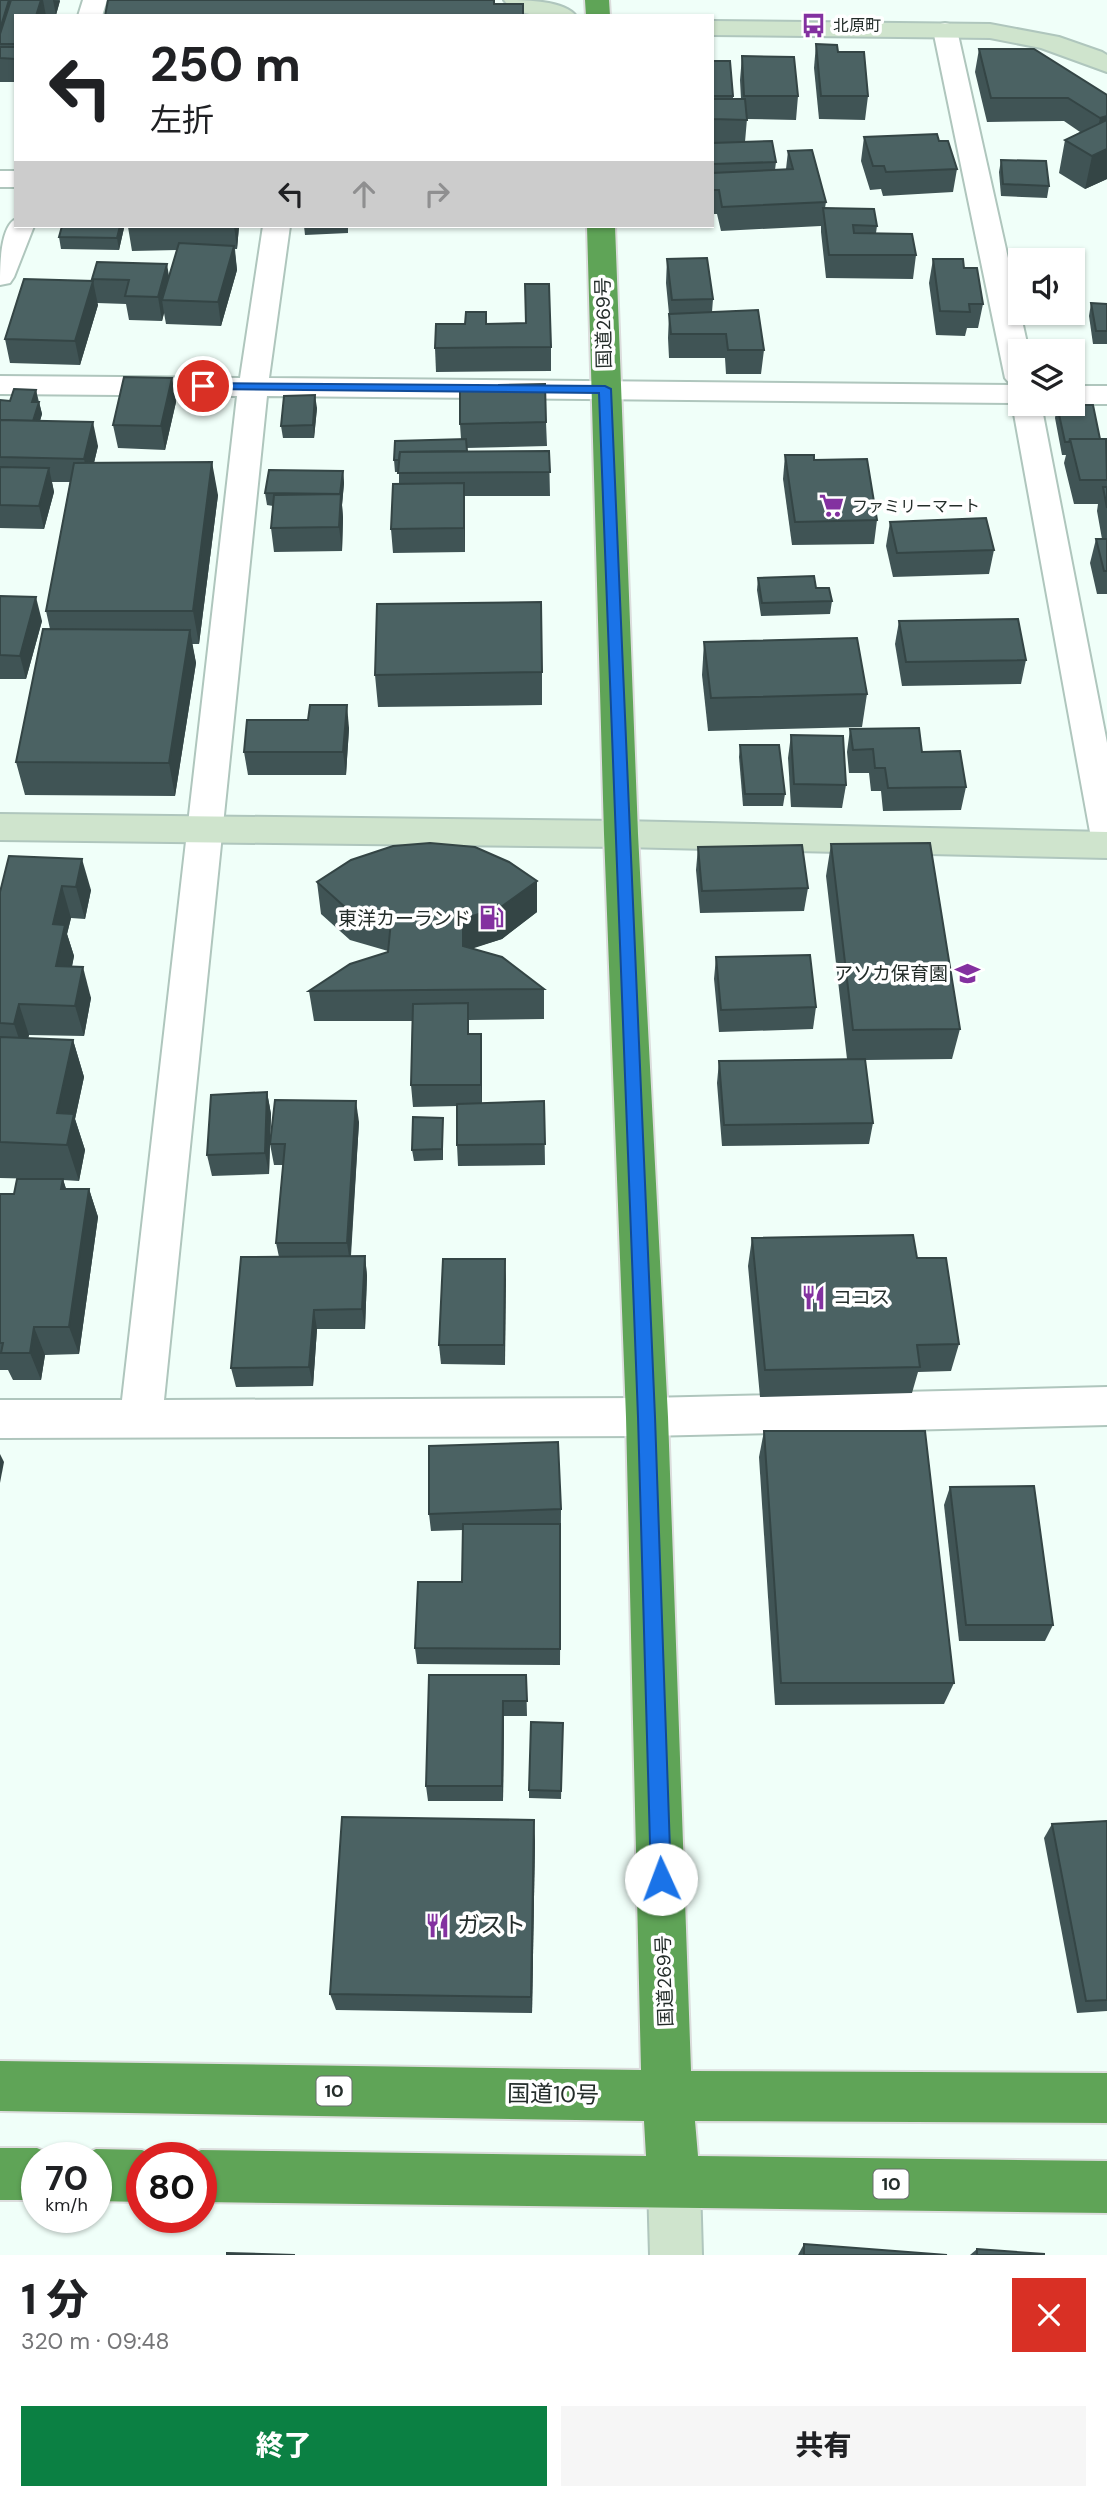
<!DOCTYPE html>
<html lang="ja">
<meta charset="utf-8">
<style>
:root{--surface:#fff;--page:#f6f6f6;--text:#202124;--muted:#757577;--accent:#0b8043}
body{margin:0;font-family:"DM Sans","Noto Sans JP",sans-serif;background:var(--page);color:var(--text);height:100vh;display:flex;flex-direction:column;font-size:26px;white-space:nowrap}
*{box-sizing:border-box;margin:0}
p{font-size:23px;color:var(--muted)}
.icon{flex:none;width:38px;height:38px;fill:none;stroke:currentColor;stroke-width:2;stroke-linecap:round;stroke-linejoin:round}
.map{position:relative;height:2255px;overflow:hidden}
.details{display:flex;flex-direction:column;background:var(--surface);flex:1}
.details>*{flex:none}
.hud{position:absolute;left:14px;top:14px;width:700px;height:214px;border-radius:0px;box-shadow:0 2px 5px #0004;background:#fff;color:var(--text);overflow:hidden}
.fabs{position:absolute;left:1008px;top:248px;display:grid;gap:14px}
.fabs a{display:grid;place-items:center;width:77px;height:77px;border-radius:0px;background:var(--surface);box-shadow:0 2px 5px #0004;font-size:35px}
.speed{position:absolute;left:21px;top:2142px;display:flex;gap:14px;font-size:35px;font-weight:700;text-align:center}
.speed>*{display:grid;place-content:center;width:91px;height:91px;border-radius:50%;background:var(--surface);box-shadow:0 2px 5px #0004;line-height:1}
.speed small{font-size:18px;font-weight:400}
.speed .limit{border:10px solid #d22;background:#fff;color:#111}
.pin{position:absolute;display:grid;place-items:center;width:60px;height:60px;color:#fff;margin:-30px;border:4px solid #fff;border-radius:50%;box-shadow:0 2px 7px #0007}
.me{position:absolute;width:77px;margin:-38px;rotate:358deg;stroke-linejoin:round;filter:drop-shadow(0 0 5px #0008)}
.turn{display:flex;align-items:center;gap:24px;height:147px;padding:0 21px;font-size:32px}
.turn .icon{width:91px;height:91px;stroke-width:2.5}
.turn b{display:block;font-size:49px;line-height:60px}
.lanes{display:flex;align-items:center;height:66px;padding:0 21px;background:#0003;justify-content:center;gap:35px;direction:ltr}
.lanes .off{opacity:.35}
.round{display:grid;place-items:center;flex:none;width:74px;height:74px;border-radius:0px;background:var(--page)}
.overview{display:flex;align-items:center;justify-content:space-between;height:119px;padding:0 21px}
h1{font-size:42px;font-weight:800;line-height:52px}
.action{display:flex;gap:14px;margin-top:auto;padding:14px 21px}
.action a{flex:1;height:80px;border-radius:0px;background:var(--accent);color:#fff;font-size:28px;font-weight:800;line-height:80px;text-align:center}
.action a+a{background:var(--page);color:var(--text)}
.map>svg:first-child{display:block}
</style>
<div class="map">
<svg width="1107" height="2255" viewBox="0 0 1107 2255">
<rect width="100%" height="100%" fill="#f0fff9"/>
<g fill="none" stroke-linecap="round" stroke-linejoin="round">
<defs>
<g id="street">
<path d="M83 0H107L102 16H78Z"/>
<path d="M945 23 954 25 957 30 1029 352H1020V404H1041L1107 743V845L1095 841 1090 832 1012 403 267 396 164 1400 647 1398 1107 1387V1425L647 1436 0 1438V1400H122L237 396 0 394V376L240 378 263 226H290L269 378 1011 385 1005 378 933 30 936 25Z"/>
<rect x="0" y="171" width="16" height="16"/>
<path d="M16 219V226H34L14 277 10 283 0 285C0 267 0 226 16 219Z"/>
<rect x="1073" y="386" width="34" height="18"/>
</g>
<g id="secondary">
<path d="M504 0C523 0 564 0 576 16 555 16 517 19 504 0Z"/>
<path d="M712 21 990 24 1059 37 1102 52 1107 55V72L1041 48 990 38 712 35Z"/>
<path d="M0 814 621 821 1107 832V858L621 847 0 840Z"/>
<path d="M674 2157 692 2165 700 2183 702 2255H650L648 2183 656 2165Z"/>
</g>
<g id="highway">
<path d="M585 0H609L610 16H586Z"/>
<path d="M587 226H615L638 834 668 1417 691 2071 1107 2073V2123L695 2121 698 2156 1107 2161V2213L201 2202V2158H183L201 2150 646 2156 644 2121 0 2111V2061L641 2070 626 1417 604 834Z"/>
<path d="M0 2148H37L55 2156 37 2158V2200H0Z"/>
<path d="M96 2149 142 2150 160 2158H142V2202L96 2201V2158H77Z"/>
</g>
</defs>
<use href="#street" stroke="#afc6bd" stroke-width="4"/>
<use href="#secondary" stroke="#afc6bd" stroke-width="4"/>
<use href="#highway" stroke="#dcdddd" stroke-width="4"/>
<use href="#street" fill="#fff" fill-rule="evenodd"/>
<use href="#secondary" fill="#cfe4cd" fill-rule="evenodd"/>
<use href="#highway" fill="#5fa457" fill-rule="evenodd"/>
</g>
<g fill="#405455">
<path d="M0 0H60L56 15 16 16V82H0Z"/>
<path d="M816 44 838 52 868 96 865 120 819 119 814 68Z"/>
<path d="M979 49 1107 95V179L1085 189 1059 173 1065 140 1080 132 1064 121 987 122 975 72Z"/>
<path d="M742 56 798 96 796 120 747 119 745 142 776 162 775 170 786 169 788 151 826 202 825 208 877 226 876 233 916 255 913 279 826 278 821 232V226L721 231 717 214H712V61L733 96V99H741L740 80Z"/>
<path d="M864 137 939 141 957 169 953 192 883 196 881 189 870 190 861 161Z"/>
<path d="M1001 160 1049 186 1047 198 1001 196 999 172Z"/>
<path d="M239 226 237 249H235L237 270 221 326 166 324 164 313 162 321 129 320 126 304 97 303 98 305 80 365 10 363 5 339 93 281 92 279 169 276 177 250 132 251 128 227Z"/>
<path d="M304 226H348V233L305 235Z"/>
<path d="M124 228 119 250 61 249 59 237Z"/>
<path d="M667 259 713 299 712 312 764 350 761 374H726L725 358H669L668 338 669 314 666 283Z"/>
<path d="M933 259 983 304 978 328H967L965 336 936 335 929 283Z"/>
<path d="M1091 303 1107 304V344H1093L1089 316Z"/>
<path d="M526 323 551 347V371L436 372 435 348 486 324Z"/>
<path d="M172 378 176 402 165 450 118 448 113 425Z"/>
<path d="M36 390 42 414 40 421 98 446 94 463 218 495 199 644H192L196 663 175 796 25 795 16 762 50 629 46 611 70 482H52L54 492 44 529 0 528V400L10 401Z"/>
<path d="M1057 405 1100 439 1107 442V594H1097L1090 563 1096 539H1102L1097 511 1098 504H1074L1064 463 1066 455H1062L1055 418Z"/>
<path d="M317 408 314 438H283L281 426Z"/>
<path d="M546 422 547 446 466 448 467 451H549L550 496H465V552L393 553 391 529 399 484V472H395L394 460 461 439 460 424Z"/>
<path d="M785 455 814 460 877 520 874 544 792 545 783 479Z"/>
<path d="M343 471 344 483 342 505 343 518 342 551 274 552 271 528 273 506 267 505 265 493Z"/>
<path d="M890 522 994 550 989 574 893 577 886 546Z"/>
<path d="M758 578 816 588 832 601 830 614 761 616 757 590Z"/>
<path d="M0 596 42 621 26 679H0Z"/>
<path d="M899 621 1026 660 1021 684 902 686 895 644Z"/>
<path d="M704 642 867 694 862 727 708 731 702 675Z"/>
<path d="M542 672V705L378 707 375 675Z"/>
<path d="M349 728 346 775H248L244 752Z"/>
<path d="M850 729 922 752 966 787 961 810 883 811 881 791H871L869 773H849L847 752Z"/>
<path d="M791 735 846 785 842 808 791 807 788 758Z"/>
<path d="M740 745 785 794 783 806H743L739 757Z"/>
<path d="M831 844 960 1029 952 1059 865 1060 873 1123 869 1144 722 1146 717 1083 719 1061 847 1059 826 876Z"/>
<path d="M698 847 808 888 804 911 700 913 696 870Z"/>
<path d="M9 856 91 890 85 919 71 918 67 934 74 956 72 967 91 998 84 1036 29 1035 28 1038 73 1040 84 1077 75 1119 85 1150 79 1181 63 1180 66 1189H89L98 1217 79 1354 45 1355 41 1380H13L8 1370H0V1194H14L42 1179 0 1178V892Z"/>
<path d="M317 882 537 912 502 939 472 948 544 989V1019L468 1020 469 1034 482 1055V1103L544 1101 545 1165 458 1166 457 1145V1106L413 1107 411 1085 412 1021H314L309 991 388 952V951L350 940 321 914Z"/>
<path d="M716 957 816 1007 813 1029 719 1032 714 979Z"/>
<path d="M267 1092 271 1114 269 1174 212 1176 207 1155Z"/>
<path d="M359 1122 351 1256H365L367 1276 365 1329H317L313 1386 236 1387 231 1368 279 1257 276 1243 283 1165H274L270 1144Z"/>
<path d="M443 1129V1160L414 1161 412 1150Z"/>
<path d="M752 1238 917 1258 959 1344 951 1371 918 1372 912 1393 760 1397 748 1266Z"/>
<path d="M505 1259V1365L441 1364 439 1345Z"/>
<path d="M764 1431 954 1683 944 1704 775 1705 759 1457Z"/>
<path d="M950 1487 1053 1625 1045 1641H959L944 1505Z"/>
<path d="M561 1509 560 1665 417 1664 415 1648 462 1582 463 1530 431 1531 429 1514Z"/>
<path d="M526 1675 527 1716H504L503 1801H428L426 1786Z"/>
<path d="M563 1723 561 1799 529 1798V1790Z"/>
<path d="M1107 1821V2011L1077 2013 1044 1838 1052 1824Z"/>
<path d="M535 1840 532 2013 336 2010 330 1994Z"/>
<path d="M804 2244 947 2255H798Z"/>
<path d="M977 2249 1044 2255H970Z"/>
</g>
<g fill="#344545">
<path d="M9 0H12L0 44V29Z"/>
<path d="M41 0H43L46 16H36Z"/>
<path d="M53 0 60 1 56 15Z"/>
<path d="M1107 116V137L1095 142 1100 118Z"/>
<path d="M1107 149V179L1085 189 1092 156Z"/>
<path d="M120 226H124V228L119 250 117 238Z"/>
<path d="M234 226H239V227L237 249Z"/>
<path d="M234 246 237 270 221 326 218 302Z"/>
<path d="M167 264 171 288 162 300 164 313 162 321 158 297Z"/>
<path d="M93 281 98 305 80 365 75 341Z"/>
<path d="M172 378 176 402 165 450 161 426Z"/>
<path d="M36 390 38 402H32Z"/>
<path d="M315 395 317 408 314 438 313 425Z"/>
<path d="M39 402 42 414 34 440 31 428Z"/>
<path d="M93 422 98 446 89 483 84 459Z"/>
<path d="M212 462 218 495 199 644 193 611Z"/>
<path d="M49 468 54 492 44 529 39 506Z"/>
<path d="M343 471 344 483 342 505 343 518 342 551 339 527 340 494Z"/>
<path d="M464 483 465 507V552L464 528Z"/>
<path d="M36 597 42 621 26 679 20 656Z"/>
<path d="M190 630 196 663 175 796 169 763Z"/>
<path d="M347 705 349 728 346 775 343 752Z"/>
<path d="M82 859 91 890 85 919 76 887Z"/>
<path d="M537 881V912L502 939 465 951 463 946V919Z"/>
<path d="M62 886 71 918 67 934 74 956 65 997 56 966 53 924Z"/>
<path d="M83 967 91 998 84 1036 75 1006Z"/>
<path d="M19 1004 29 1035 24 1054 14 1024Z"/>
<path d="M481 1034 482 1055V1106L481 1085Z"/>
<path d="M73 1040 84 1077 75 1119 85 1150 79 1181 57 1113Z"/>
<path d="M267 1092 271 1114 269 1174 265 1153Z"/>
<path d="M356 1101 359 1122 350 1263 347 1243Z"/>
<path d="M443 1118V1160L442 1149Z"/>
<path d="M63 1179 72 1208 61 1189Z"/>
<path d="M89 1189 98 1217 79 1354 69 1327Z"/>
<path d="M365 1256 367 1276 365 1329 362 1309Z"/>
<path d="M505 1259 506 1279 505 1365 504 1345Z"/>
<path d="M314 1310 317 1329 313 1386 309 1367Z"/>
<path d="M34 1327 45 1355 41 1380 30 1353Z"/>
<path d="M0 1454 4 1462 0 1483Z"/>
<path d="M503 1701 504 1716 503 1801 502 1786Z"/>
<path d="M534 1820 535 1840 532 2013 531 1997Z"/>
</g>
<g fill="#4b6263" stroke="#344545" stroke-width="2">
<path d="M0 0H9L0 29Z"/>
<path d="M11 0H41L36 16H16V44H0V34Z"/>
<path d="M108 0H494V4H523V16H105Z"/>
<path d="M816 44 837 45 838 52H864L868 96H821Z"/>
<path d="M0 47H16V59L0 58Z"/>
<path d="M979 49H1034L1107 95V116L1100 118 1068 98H991Z"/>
<path d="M742 56 794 57 798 96H744Z"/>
<path d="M712 61H730L733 96H712Z"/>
<path d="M712 99H745L747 120 712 119Z"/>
<path d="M1107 120V149L1092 156 1065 140Z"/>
<path d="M937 134 939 141H948L957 169 886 172 884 166H873L864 137Z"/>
<path d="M772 141 776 162 712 164V143Z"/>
<path d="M812 150 826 202 722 207 719 190H712V173L793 169 788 151Z"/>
<path d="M1001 160 1046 161 1049 186 1003 184Z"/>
<path d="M823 208 874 209 877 226 853 225 854 233 912 234 916 255H829Z"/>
<path d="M62 226H120L117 238 59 237Z"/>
<path d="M128 226H204L128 227Z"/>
<path d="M179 243 234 246 218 302 162 300Z"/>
<path d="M707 258 713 299 672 300 667 259Z"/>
<path d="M933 259H963L964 268H977L983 304H969L970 312 940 311Z"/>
<path d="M97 262 167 264 158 297 125 296 129 280 92 279Z"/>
<path d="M24 279 93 281 75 341 5 339Z"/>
<path d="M525 284H549L551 347 435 348 436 324H465L466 312H486V324L526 323Z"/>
<path d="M1091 303 1107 304V331H1096Z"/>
<path d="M758 310 764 350H728L726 334H671L669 314Z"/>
<path d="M124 377 172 378 161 426 113 425Z"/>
<path d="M545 384 546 422 460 424V390L499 389V385Z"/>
<path d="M14 389 36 390 32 402H39L33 421 0 420V400L10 401Z"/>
<path d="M315 395 313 425 281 426 284 396Z"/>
<path d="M1057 405H1093L1100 439H1070L1069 442H1065Z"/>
<path d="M0 420 93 422 84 459 0 457Z"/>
<path d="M466 439 467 451 400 452 399 460H394L395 441Z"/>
<path d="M1070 439H1106L1107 480H1080Z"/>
<path d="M549 451 550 472 398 473 400 452Z"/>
<path d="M785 455H814V460L867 459 877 520 795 522Z"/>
<path d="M212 462 193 611H46L74 463Z"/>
<path d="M0 467 49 468 39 506 0 505Z"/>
<path d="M269 470 343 471 340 494 265 493Z"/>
<path d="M464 483V528L391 529 393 484Z"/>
<path d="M1103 487H1107V508Z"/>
<path d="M341 494 339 527 271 528 274 495Z"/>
<path d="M986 518 994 550 897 553 890 522Z"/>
<path d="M1096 539H1107V571H1104Z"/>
<path d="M814 576 816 588H829L832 601 762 603 758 578Z"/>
<path d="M0 596 36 597 20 656 0 655Z"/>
<path d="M541 602 542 672 375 675 377 604Z"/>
<path d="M1018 619 1026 660 906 662 899 621Z"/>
<path d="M43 629 190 630 169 763 16 762Z"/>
<path d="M857 638 867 694 711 698 704 642Z"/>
<path d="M310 705H347L343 752H244L247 720H308Z"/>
<path d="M919 728 922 752 960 751 966 787 888 788 885 768H875L873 749 853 750 850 729Z"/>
<path d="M791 735 843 736 846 785 794 784Z"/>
<path d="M740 745H779L785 794H745Z"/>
<path d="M430 843 475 847 509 862 537 881 501 907 463 919V946L502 957 544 989 309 991 350 964 388 952 391 921 346 908 317 882 351 860 393 846Z"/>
<path d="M930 843 960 1029 853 1030 831 844Z"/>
<path d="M802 845 808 888 702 891 698 847Z"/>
<path d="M9 856 82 859 76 887 62 886 53 924 65 925 56 966 83 967 75 1006 19 1004 14 1024 0 1023V892Z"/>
<path d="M810 955 816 1007 721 1010 716 957Z"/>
<path d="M468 1003V1034H481V1085H411L413 1004Z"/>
<path d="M0 1037 73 1040 57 1113 74 1114 67 1145 0 1142Z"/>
<path d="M865 1059 873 1123 724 1125 719 1061Z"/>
<path d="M267 1092 265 1153 207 1155 211 1095Z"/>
<path d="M275 1100 356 1101 347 1243H276L285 1144H270Z"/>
<path d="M544 1101 545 1144 457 1145V1104Z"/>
<path d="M413 1117 443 1118 442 1149 412 1150Z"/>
<path d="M17 1179H63L61 1189H89L69 1327H34L30 1353H1L3 1343H0V1194H14Z"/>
<path d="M913 1235 917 1258H946L959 1344 917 1345 920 1367 765 1370 752 1238Z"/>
<path d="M365 1256 362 1309 314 1310 309 1367 231 1368 241 1257Z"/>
<path d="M443 1259H505L504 1345H439Z"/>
<path d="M764 1431H925L954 1683H781Z"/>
<path d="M558 1442 561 1509 429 1514V1446Z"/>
<path d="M1034 1486 1053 1625H966L950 1487Z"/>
<path d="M463 1524H560V1649L415 1648 418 1582H462Z"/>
<path d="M429 1675H526L527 1701H503L502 1786H426Z"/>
<path d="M531 1722 563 1723 561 1791 529 1790Z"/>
<path d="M342 1817 534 1820 531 1997 330 1994Z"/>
<path d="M1107 1821V2000L1086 2001 1052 1824Z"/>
<path d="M804 2244 947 2255H804Z"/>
<path d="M977 2249 1044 2254V2255H977Z"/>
<path d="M227 2253 295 2255H227Z"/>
</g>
<path fill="#1a73e8" stroke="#114b97" stroke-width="2" d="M199 383 605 386 611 389 655 1417 671 1879 668 1886 661 1889 654 1886 651 1879 638 1417 599 393 203 389 199 388Z"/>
<defs>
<symbol id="bus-bare" viewBox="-9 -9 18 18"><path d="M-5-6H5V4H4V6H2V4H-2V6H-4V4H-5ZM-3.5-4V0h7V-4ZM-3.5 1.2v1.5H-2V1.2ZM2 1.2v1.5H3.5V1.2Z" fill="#8331a0" stroke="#fff" stroke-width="2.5" paint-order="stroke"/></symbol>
<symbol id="supermarket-bare" viewBox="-9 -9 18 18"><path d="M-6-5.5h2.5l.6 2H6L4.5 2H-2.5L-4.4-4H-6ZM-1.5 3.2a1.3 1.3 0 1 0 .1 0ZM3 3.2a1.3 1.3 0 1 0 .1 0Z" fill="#8331a0" stroke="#fff" stroke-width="2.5" paint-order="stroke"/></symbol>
<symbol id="fuel-bare" viewBox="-9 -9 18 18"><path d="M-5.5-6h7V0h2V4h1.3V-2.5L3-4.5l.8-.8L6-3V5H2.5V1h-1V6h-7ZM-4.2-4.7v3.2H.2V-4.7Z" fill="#8331a0" stroke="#fff" stroke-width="2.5" paint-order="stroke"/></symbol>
<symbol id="school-bare" viewBox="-9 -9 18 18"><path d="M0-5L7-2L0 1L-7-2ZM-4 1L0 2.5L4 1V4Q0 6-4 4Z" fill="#8331a0" stroke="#fff" stroke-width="2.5" paint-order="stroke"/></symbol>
<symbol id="restaurant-bare" viewBox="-9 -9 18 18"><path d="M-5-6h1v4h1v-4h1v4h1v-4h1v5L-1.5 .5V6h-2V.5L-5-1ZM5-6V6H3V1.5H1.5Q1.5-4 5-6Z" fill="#8331a0" stroke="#fff" stroke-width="2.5" paint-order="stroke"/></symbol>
</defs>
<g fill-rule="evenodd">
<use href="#bus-bare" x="796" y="8" width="35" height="35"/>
<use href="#supermarket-bare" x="814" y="488" width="35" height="35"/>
<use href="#fuel-bare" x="474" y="900" width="35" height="35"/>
<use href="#school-bare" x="950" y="956" width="35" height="35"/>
<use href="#restaurant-bare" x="796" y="1280" width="35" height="35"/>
<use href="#restaurant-bare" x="420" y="1908" width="35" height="35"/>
</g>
<g text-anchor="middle" stroke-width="7" stroke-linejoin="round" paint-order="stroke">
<g font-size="16" fill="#242d2a" stroke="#fff" text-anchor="start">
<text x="833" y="31">北原町</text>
<text x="852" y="512">ファミリーマート</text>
</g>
<g fill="#fff" stroke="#666c6a" stroke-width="2">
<rect x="316.5" y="2076.5" width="35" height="29" rx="5"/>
<rect x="873.5" y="2169.5" width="35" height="29" rx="5"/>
</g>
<g font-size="18" font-weight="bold" fill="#242d2a">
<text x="334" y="2097">10</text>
<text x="891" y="2190">10</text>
</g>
<g font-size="19" fill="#242d2a" stroke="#fff">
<text transform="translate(603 323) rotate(-91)" y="7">国道269号</text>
<text transform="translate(664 1981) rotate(-92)" y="7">国道269号</text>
</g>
<g font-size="19" fill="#242d2a" stroke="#fff" text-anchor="end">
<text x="471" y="925">東洋カーランド</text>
<text x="948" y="980">アソカ保育園</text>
<text x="833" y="1304" text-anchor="start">ココス</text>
</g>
<g font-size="23" fill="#242d2a" stroke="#fff" text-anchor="start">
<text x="457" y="1933">ガスト</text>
</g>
<g font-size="23" fill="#242d2a" stroke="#fff">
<text transform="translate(553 2094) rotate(1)" y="8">国道10号</text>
</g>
</g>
</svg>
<div class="fabs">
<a><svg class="icon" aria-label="sound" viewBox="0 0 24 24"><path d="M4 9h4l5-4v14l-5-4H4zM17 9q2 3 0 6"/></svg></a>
<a><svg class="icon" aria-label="layers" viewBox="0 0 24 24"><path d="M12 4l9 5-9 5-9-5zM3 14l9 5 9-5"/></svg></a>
</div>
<div class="speed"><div>70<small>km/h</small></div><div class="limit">80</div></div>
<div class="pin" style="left:203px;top:386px;background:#d93025"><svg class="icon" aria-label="arrive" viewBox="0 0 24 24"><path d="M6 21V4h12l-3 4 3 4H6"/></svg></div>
<svg class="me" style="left:661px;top:1879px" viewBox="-20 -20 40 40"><circle r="19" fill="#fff"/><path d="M0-13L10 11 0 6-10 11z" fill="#1a73e8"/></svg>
<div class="hud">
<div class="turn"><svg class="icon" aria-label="left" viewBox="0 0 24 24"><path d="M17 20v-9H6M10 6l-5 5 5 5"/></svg><div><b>250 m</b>左折</div></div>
<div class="lanes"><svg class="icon" aria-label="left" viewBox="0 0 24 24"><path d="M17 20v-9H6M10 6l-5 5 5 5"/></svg><svg class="icon off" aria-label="ahead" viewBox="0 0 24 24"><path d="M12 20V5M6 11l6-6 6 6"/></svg><svg class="icon off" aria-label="right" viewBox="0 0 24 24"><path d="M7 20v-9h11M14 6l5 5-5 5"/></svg></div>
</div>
</div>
<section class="details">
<div class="overview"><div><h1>1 分</h1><p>320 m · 09:48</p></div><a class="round" style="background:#d93025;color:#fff"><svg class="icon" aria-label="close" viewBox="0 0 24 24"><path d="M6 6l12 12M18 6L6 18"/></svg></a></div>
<div class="action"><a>終了</a><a>共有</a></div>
</section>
